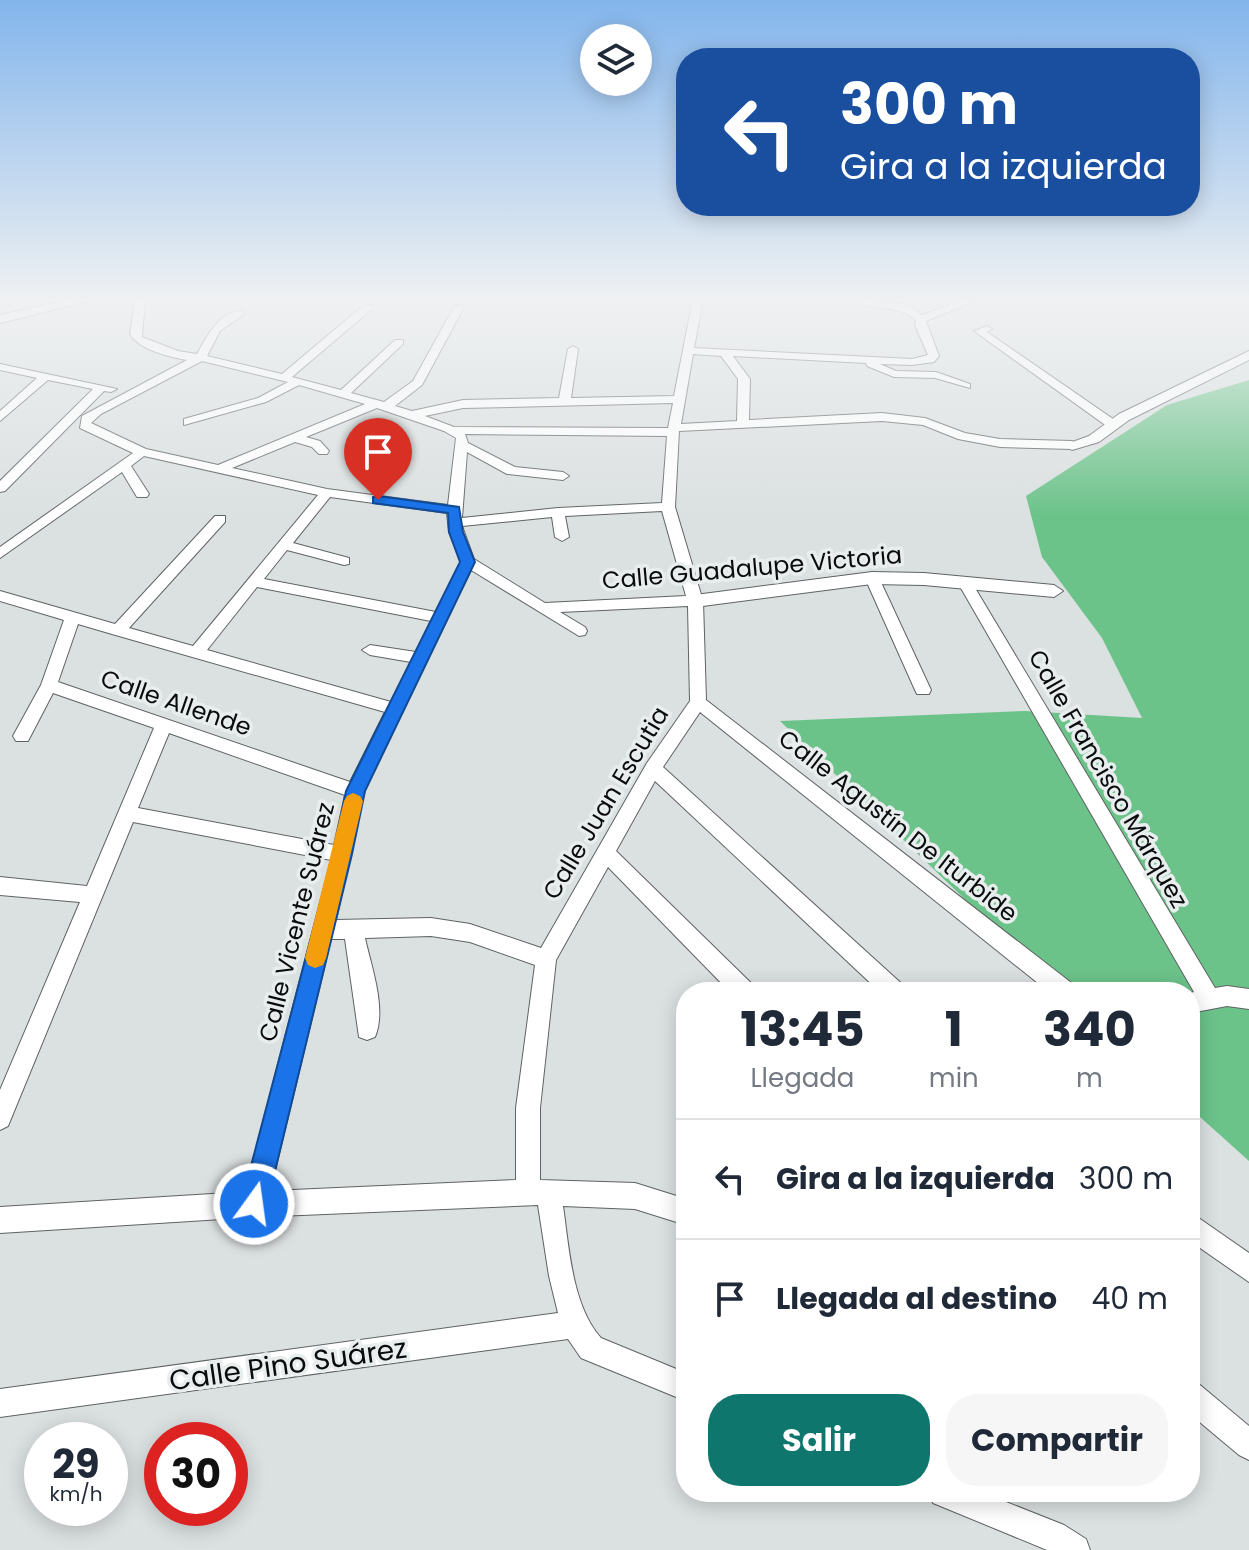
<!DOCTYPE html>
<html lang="es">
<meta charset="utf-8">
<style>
:root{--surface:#fff;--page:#f6f6f7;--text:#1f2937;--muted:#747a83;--line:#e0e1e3;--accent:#0f766e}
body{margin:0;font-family:Poppins,sans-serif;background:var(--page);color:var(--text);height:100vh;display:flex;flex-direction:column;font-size:30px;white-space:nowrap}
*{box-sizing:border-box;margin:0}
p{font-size:26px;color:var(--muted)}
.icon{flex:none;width:44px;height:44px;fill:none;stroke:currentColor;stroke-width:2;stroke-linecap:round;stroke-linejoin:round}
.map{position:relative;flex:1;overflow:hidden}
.side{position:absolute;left:676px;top:982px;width:524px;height:520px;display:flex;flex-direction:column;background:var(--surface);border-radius:32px;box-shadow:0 4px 20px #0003}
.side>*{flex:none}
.top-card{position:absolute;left:676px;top:48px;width:524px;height:168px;border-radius:32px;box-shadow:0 4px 20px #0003;background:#1a4fa0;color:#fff;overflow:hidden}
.tools{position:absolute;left:580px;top:24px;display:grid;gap:16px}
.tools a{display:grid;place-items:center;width:72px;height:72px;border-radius:50%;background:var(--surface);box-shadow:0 4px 20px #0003;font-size:40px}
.speed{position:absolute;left:24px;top:1422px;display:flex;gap:16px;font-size:40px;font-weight:700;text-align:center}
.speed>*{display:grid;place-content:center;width:104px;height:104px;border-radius:50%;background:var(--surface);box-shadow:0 4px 20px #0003;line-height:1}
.speed small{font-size:20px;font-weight:400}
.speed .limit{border:12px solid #d22;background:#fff;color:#111}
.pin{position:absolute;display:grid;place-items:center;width:68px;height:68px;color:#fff;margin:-82px -34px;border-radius:50% 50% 50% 0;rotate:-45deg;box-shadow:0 0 8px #0007}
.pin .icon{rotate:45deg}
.me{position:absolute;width:88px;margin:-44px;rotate:14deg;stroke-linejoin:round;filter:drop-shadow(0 0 6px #0008)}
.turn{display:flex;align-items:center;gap:28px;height:168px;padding:0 32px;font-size:36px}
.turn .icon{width:104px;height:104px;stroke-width:2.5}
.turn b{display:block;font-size:56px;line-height:68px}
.eta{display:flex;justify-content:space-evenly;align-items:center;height:136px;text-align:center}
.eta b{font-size:48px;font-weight:700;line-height:56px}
.action{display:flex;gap:16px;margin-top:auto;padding:16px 32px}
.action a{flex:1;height:92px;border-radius:32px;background:var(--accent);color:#fff;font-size:32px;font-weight:700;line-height:92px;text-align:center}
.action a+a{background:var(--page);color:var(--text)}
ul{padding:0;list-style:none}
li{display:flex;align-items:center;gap:24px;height:120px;padding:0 32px;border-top:2px solid var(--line)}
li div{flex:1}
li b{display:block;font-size:30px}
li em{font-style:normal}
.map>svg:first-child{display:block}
</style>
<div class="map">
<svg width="1249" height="1550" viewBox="0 0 1249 1550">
<rect width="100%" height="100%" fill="#dbe0e1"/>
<path fill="#6cc38a" d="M1249 380V1161L1190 1108V992H1061L780 721 1025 711 1142 718 1102 638 1042 557 1026 496 1167 405Z"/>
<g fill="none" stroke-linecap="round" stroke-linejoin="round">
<defs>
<g id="minor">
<path d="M135 299H145L142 337 178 351 197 354C207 336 220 310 243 311V315L220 331 207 356 282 374 364 305H372V309L292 377 341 390 395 340H403V344L351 393 384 402 413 381 454 307 463 305 464 307 422 385 395 406 412 411 463 400 559 398 568 349 573 346 578 349 571 398 674 396 693 299H703L694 348 912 359 928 355 915 325 916 320C895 302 872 314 854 299L908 305 922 315 965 299H980L926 321 939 356 934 362 912 365 880 364 896 371 936 372 970 384V388L935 378 894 377 867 366 866 363 733 356 750 379 749 420 882 413 925 418 965 433 1000 439 1072 441 1078 445 1072 449 1000 447 958 439 923 425 882 421 679 431 675 507 703 601 706 700 1074 985 1077 992H1049L700 712 663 767 903 985 906 992H880L655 781 616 851 753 985 756 992H730L608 867 556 960 540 1108V1180L635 1183 686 1199V1225L635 1209 563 1206C569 1247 572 1306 601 1338L686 1373V1401L581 1358 568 1339 0 1417V1389L558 1313 549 1276 538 1205 254 1217 0 1233V1207L245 1192 331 860 133 822 8 1126 0 1130V1090L80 902 0 895V877L87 886 154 728 53 693 28 741H16L13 736 41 685 64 620 0 601V591L115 624 215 516H225V522L129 628 193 646 318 495 144 456 131 466 149 494 147 497H137L122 472 0 558V547L133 453 80 428 82 416 187 360C170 357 139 350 130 334ZM693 354 721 356 738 379 737 421 681 424ZM202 361 288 382 258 398 184 419V425L266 402 299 385 365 404 218 465 146 449 91 423 101 414ZM673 403 668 428 454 427 425 416 463 408ZM377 408 444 431 456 438 448 505 327 489 232 468 295 442 312 447 319 454H327L329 451 320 441 306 437ZM465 434 667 436 662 503 558 508 462 518 467 452 507 474 563 480 569 476 563 472 515 467 468 443ZM330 497 447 513 449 532 461 562 436 612 264 579 287 550 344 565 349 564V558L293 543ZM662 511 686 596 545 603 474 559 462 526 552 517 555 537 562 541 569 537 565 516ZM471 570 579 636 585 635 587 631 585 627 560 612 688 606 690 701 647 763 541 948 470 924 431 918 336 920 364 791ZM257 587 431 621 416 652 370 645 362 650 370 655 411 662 391 702 207 650ZM78 624 112 634 385 712 350 782 58 682ZM169 733 345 795 334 845 138 808ZM431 936 470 942 535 965 516 1108V1180L270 1191 331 939H345L359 1037 367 1040 375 1037C387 1009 371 966 365 938Z"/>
<path d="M987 326 992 329 987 332 1116 421V427H1108L974 331Z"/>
<path d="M0 364 117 389 111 392 104 391 5 491 0 492V481L93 389 48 380 0 421V411L37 378 0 370Z"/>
<path d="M872 573 879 578 931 690 929 694H917L915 690 865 578Z"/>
<path d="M965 578 972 583 1215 988 1227 986 1249 989V1009L1227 1006 1190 1013V993L1194 992 958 583Z"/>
<path d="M1190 1212 1249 1253V1282L1190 1241Z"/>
<path d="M1190 1381 1200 1385 1249 1426V1460L1239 1455 1190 1414Z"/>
<path d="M929 1492H981L1064 1525 1086 1539 1090 1550H1047L933 1503Z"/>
</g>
<g id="tertiary">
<path d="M73 299H97L0 323V315Z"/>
<path d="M1249 351V360L1129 420 1099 442 1072 450 1064 445 1089 436 1119 414Z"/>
<path d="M872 572 924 573 1054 585 1063 591 1054 597 924 585 872 584 695 607 686 601 695 595Z"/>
</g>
</defs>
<use href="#minor" stroke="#5e6363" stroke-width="2"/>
<use href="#tertiary" stroke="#5e6363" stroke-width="2"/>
<use href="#minor" fill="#fff" fill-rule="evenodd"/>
<use href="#tertiary" fill="#fff" fill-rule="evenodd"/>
</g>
<linearGradient id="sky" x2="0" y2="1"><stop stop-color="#83b5ec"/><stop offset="0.58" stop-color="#eff1f2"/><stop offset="1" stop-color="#eff1f2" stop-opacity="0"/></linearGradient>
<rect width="1249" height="516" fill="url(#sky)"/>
<path fill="#1a73e8" stroke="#114b97" stroke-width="2" d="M378 496 459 507 463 532 475 562 365 791 352 854 267 1204 263 1213 254 1216 245 1213 241 1204 333 854 346 791 460 562 449 532 448 513 373 503V497Z"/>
<path fill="#f59e0b" d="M353 793 360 796 363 801 326 958 323 965 315 968 308 965 305 958 344 801 347 796Z"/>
<g text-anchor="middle" stroke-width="7" stroke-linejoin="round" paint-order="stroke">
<g font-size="24" fill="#0a0c0c" stroke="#e8edee">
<text transform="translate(752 568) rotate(-5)" y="8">Calle Guadalupe Victoria</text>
<text transform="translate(176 703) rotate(19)" y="8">Calle Allende</text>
<text transform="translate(1108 779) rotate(60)" y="8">Calle Francisco Márquez</text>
<text transform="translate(606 803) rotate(-59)" y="8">Calle Juan Escutia</text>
<text transform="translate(898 826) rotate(38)" y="8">Calle Agustín De Iturbide</text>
<text transform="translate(297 922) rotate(-76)" y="8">Calle Vicente Suárez</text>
</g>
<g font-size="28" fill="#0a0c0c" stroke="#e8edee">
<text transform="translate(288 1364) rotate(-8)" y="10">Calle Pino Suárez</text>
</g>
</g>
</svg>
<div class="tools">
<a><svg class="icon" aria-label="layers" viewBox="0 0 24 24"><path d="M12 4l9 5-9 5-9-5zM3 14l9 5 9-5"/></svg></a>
</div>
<div class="speed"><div>29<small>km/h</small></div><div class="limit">30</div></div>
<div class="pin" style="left:378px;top:500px;background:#d93025"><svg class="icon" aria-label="arrive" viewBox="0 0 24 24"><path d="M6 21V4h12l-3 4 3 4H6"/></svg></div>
<svg class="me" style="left:254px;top:1204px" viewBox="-20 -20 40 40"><circle r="17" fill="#1a73e8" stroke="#fff" stroke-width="3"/><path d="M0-11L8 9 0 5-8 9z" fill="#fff"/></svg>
<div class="top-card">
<div class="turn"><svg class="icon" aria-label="left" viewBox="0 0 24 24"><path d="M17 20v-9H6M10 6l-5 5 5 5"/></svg><div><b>300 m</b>Gira a la izquierda</div></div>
</div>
<section class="side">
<div class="eta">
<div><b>13:45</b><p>Llegada</p></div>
<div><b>1</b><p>min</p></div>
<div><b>340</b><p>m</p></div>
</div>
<ul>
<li><svg class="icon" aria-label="left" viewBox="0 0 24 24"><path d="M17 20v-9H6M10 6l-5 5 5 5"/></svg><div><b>Gira a la izquierda</b></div><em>300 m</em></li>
<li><svg class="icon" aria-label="arrive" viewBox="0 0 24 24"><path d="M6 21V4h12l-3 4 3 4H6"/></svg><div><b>Llegada al destino</b></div><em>40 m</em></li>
</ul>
<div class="action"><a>Salir</a><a>Compartir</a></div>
</section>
</div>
